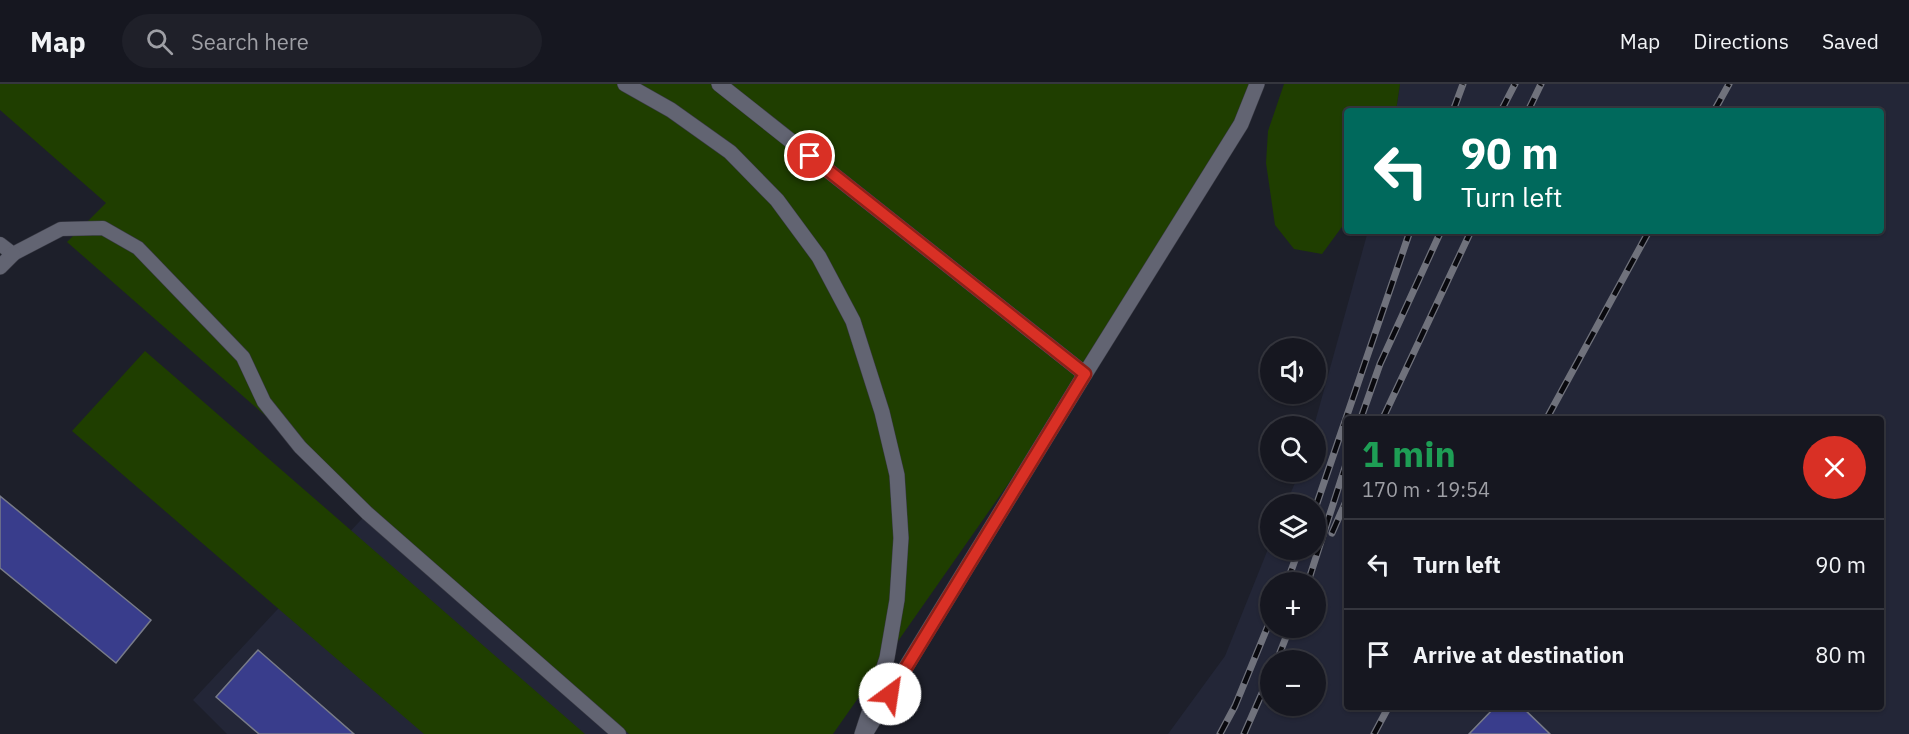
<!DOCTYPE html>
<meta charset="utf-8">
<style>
:root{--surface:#161720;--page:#1f2029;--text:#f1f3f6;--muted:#9e9fa5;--line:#35363e}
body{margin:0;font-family:"IBM Plex Sans",sans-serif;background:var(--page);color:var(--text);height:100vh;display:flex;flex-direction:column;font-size:22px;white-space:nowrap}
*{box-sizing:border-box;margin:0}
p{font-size:20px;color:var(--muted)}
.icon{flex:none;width:33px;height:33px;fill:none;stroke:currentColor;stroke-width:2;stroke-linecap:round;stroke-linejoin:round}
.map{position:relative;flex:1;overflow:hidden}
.drawer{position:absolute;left:1344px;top:332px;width:540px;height:294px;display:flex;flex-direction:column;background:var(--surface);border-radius:6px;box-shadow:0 2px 4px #0004,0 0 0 2px var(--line)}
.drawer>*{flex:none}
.top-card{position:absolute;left:1344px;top:24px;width:540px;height:126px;border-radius:6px;box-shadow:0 2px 4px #0004,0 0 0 2px var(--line);background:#00695c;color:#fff;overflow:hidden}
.fabs{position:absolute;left:1260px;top:254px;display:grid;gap:12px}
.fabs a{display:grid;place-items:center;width:66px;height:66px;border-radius:50%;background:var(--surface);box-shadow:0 2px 4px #0004,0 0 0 2px var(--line);font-size:30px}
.pin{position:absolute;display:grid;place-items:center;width:51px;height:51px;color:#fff;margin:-26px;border:3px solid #fff;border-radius:50%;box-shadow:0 2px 6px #0007}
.me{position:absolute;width:66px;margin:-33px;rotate:31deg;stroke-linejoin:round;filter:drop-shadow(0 0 4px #0008)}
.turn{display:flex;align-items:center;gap:21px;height:126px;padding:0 18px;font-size:27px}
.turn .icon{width:78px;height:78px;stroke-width:2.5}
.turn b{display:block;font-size:42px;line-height:51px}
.round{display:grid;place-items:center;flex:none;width:63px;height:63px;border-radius:32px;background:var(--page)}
.head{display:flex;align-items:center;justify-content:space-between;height:102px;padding:0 18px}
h1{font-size:36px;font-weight:700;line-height:45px;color:#1e9e55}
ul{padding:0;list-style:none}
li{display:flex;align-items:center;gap:18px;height:90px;padding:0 18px;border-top:2px solid var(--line)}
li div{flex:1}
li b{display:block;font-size:22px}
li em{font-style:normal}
header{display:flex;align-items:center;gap:36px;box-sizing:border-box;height:84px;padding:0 30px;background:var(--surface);border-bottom:2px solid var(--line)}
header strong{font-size:28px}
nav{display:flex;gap:33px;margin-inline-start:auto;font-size:21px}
.search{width:420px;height:54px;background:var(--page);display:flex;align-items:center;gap:15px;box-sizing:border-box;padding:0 21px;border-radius:33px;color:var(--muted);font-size:22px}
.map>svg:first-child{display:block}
</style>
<header>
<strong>Map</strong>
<div class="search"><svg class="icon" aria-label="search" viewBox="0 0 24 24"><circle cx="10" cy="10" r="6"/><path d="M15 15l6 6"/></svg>Search here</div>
<nav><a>Map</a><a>Directions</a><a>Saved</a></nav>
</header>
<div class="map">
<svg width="1909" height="650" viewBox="0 0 1909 650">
<rect width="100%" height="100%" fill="#1d1f2a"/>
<g fill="#232637" fill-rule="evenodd">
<path d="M1400 0H1909V650H1168L1225 572 1270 460V465H1316V420H1286L1300 387H1316L1314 342 1368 147H1881V27H1396ZM1347 334H1881V622H1347ZM1270 498H1316V543H1270ZM1270 576H1316V621H1270Z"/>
<path d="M373 423 629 650H227L193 616Z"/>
</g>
<g fill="#1f3e00">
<path d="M0 0H1257L1085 290 833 650H629L67 158 106 119 0 26Z"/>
<path d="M1284 0H1400L1396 27H1347V136L1322 170 1294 165 1275 141 1266 79 1268 47Z"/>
<path d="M145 267 585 650H424L72 347Z"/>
</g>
<g fill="#393d8c" stroke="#787b89" stroke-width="1.5">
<path d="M0 412 151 536 116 579 0 484Z"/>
<path d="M258 566 354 650H259L216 613Z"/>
<path d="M1496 622H1521L1550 650H1469Z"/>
</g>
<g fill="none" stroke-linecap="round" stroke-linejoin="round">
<defs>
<path id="service" d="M0 160 13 170 61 145 103 144 138 164 243 273 264 318 300 363 367 429 619 650"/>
<g id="minor">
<path d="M719 0 1085 290"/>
<path d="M0 183 13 170"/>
<path d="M865 650 1085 290 1241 40 1257 0"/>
</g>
<path id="tertiary" d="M625 0 671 26 730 68 777 116 819 173 853 237 882 328 897 391 901 454 897 516 887 574 862 650"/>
</defs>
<use href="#service" stroke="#393a44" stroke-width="15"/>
<use href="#minor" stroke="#393a44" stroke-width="16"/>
<use href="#tertiary" stroke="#393a44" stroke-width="16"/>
<use href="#service" stroke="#626472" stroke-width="14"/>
<use href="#minor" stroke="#626472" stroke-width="15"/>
<use href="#tertiary" stroke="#626472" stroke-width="15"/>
<defs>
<g id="rail">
<path d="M1453 27 1463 0"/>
<path d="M1501 27 1515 0"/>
<path d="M1528 27 1541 0"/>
<path d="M1714 27 1729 0"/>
<path d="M1361 334 1380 280 1441 147"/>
<path d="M1383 334 1471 147"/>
<path d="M1547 334 1649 147"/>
<path d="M1316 422 1410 147"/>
<path d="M1332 449 1347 415"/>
<path d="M1287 498 1299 465"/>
<path d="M1308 498 1347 377"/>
<path d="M1277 576 1290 543"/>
<path d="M1220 650 1235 622 1270 537"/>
<path d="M1244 650 1270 591"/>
<path d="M1374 650 1389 622"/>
</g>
</defs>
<use href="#rail" stroke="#70727c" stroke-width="7"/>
<use href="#rail" stroke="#09090e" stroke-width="4.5" stroke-dasharray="14" stroke-linecap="butt"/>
</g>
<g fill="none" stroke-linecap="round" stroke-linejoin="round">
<defs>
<path id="route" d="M810 72 1085 290 890 610"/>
</defs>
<use href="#route" stroke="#8d1f18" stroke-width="15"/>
<use href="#route" stroke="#d93025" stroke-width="10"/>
</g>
</svg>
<div class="fabs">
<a><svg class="icon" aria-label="sound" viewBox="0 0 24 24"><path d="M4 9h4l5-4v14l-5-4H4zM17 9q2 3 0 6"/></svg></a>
<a><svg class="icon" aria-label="search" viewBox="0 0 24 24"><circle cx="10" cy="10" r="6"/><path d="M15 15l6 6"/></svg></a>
<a><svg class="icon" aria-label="layers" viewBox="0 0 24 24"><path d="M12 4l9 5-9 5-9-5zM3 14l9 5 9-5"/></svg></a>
<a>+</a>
<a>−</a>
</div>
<div class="pin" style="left:810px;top:72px;background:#d93025"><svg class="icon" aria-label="arrive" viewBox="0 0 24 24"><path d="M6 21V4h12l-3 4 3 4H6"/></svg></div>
<svg class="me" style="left:890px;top:610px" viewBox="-20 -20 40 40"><circle r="19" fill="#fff"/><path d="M0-13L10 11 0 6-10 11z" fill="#d93025"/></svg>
<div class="top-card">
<div class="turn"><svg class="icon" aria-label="left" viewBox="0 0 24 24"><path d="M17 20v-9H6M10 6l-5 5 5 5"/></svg><div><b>90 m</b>Turn left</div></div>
</div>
<section class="drawer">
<div class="head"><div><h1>1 min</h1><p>170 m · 19:54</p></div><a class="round" style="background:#d93025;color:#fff"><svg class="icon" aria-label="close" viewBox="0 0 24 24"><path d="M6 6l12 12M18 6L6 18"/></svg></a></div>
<ul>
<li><svg class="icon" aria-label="left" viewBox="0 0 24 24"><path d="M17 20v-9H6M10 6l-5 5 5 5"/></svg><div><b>Turn left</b></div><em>90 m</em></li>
<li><svg class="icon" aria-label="arrive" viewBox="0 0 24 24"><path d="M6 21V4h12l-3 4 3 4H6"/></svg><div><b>Arrive at destination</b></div><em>80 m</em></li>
</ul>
</section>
</div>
